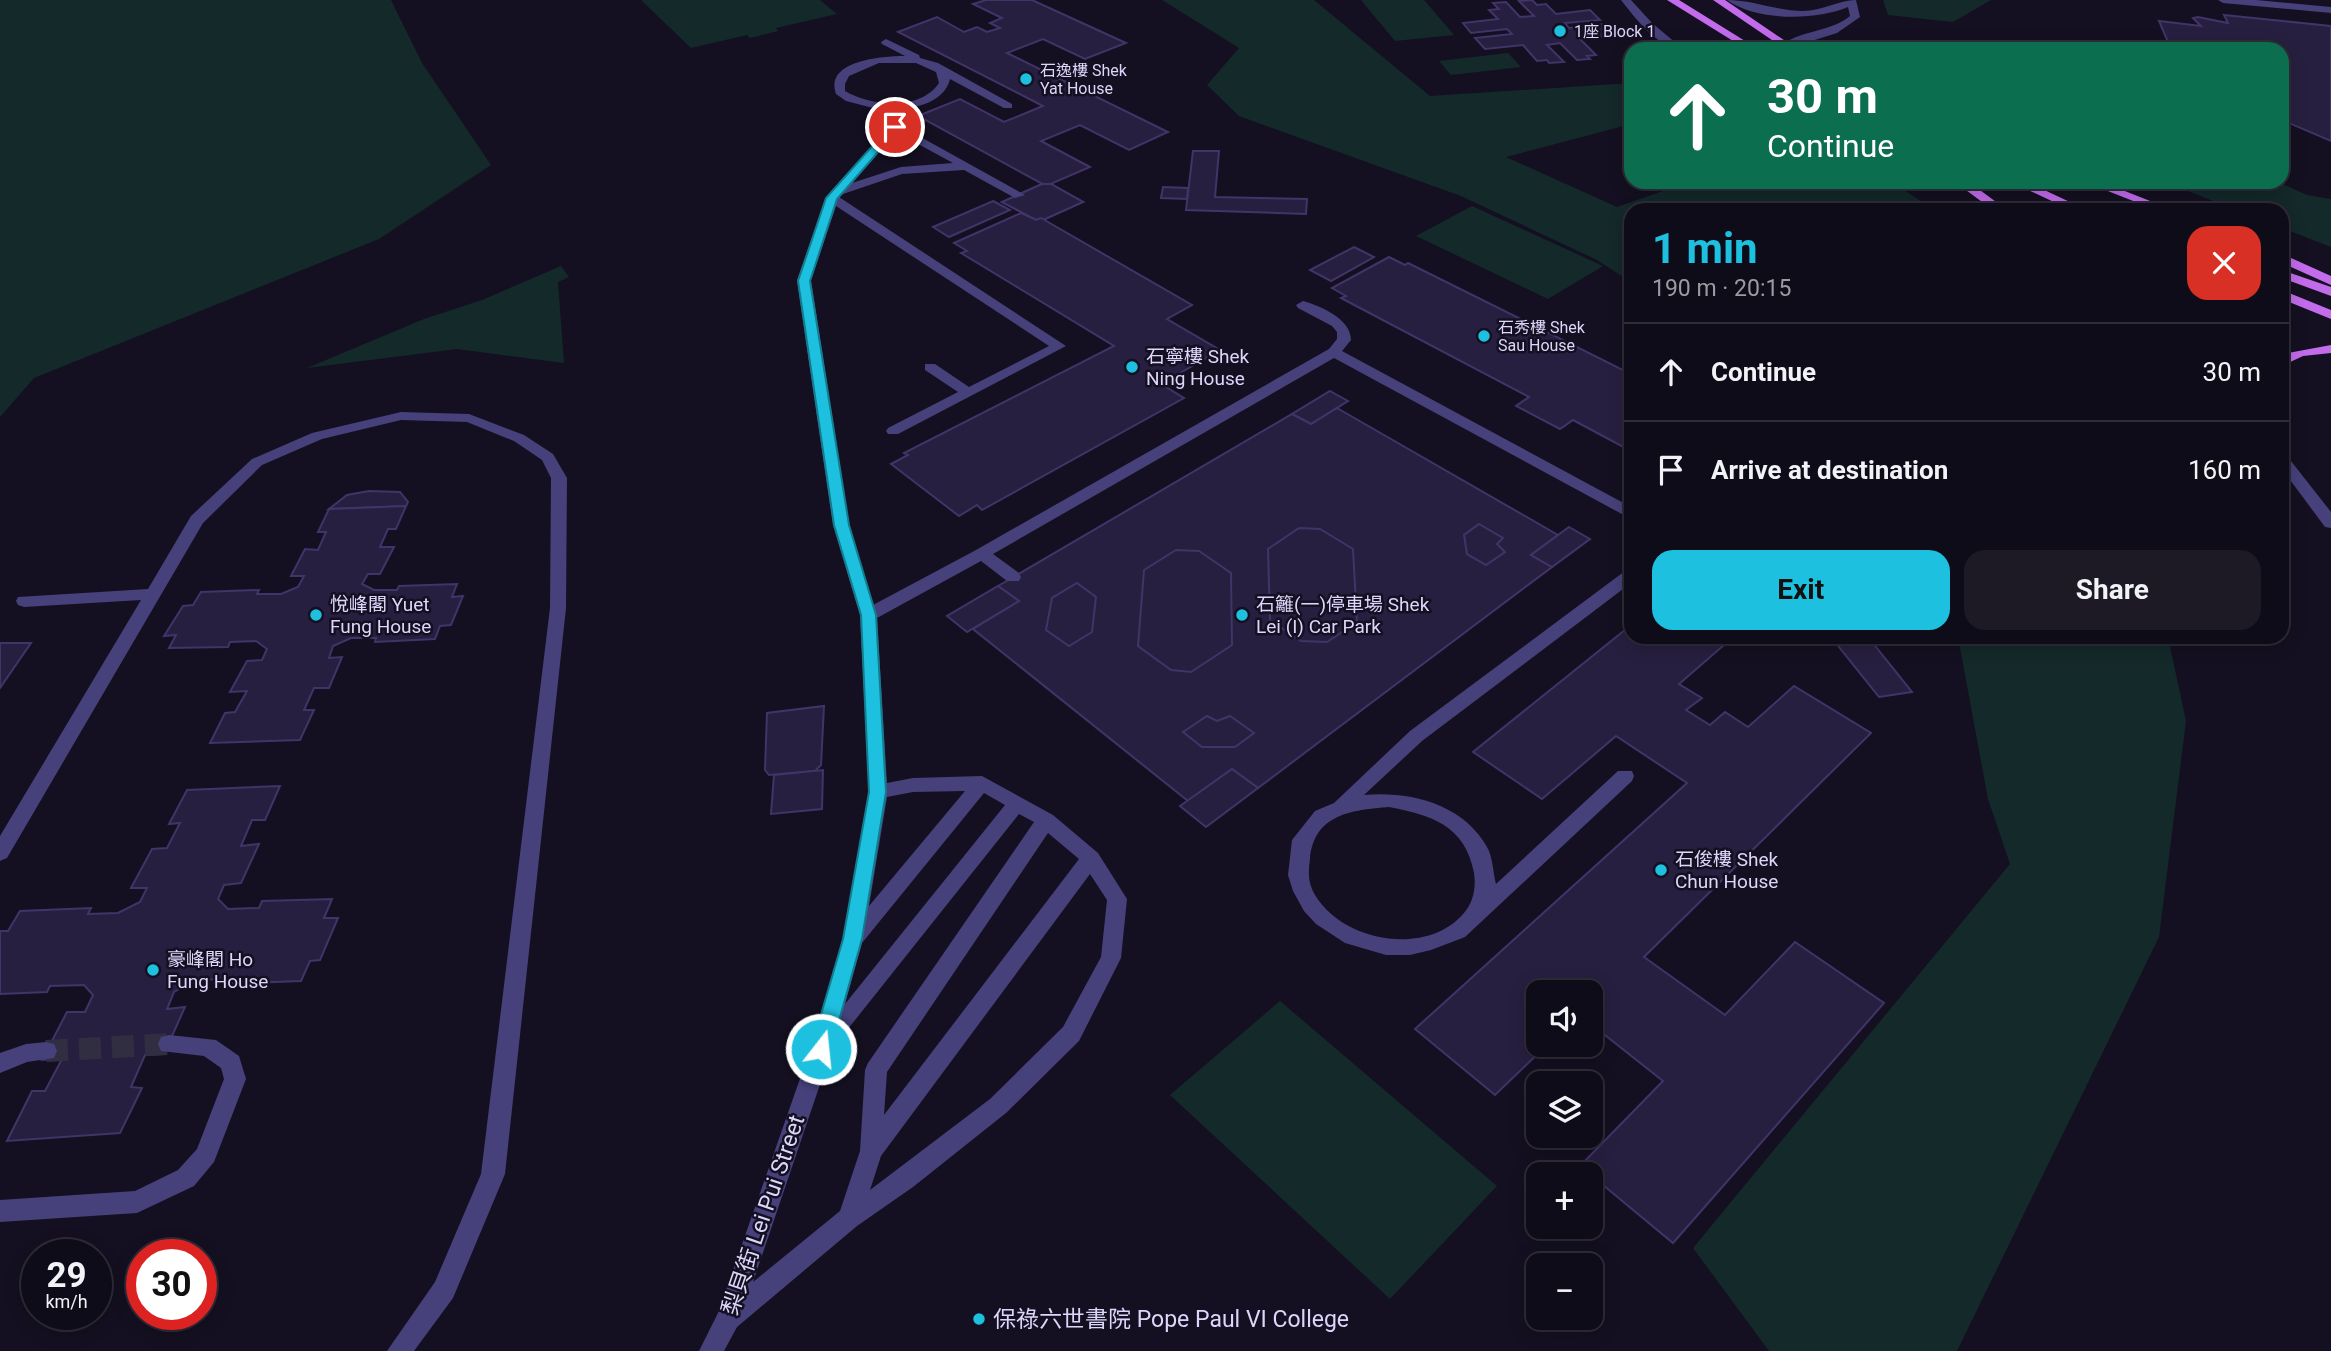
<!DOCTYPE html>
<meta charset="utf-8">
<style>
:root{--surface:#0f0c19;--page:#1d1a26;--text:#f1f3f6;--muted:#9b9ba2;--line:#2f2c38;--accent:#1dc0de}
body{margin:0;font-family:Roboto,"Noto Sans TC",sans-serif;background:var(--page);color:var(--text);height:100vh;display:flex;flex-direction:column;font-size:26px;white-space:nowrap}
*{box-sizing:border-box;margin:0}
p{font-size:23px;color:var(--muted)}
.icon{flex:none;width:38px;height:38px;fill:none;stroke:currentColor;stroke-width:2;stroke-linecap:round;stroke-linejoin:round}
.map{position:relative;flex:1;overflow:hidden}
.panel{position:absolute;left:1624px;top:203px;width:665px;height:441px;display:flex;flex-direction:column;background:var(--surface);border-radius:21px;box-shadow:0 4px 18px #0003,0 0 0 2px var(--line)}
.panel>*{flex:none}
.banner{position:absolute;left:1624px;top:42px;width:665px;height:147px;border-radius:21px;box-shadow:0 4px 18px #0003,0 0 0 2px var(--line);background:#0b6e4f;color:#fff;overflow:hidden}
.tools{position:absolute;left:1526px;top:980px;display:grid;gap:14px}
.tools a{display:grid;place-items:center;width:77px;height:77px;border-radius:14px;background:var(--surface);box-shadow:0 4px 18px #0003,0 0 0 2px var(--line);font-size:35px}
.speed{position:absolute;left:21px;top:1239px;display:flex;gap:14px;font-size:35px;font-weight:700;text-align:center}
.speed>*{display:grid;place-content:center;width:91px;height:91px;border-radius:50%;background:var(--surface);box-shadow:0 4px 18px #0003,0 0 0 2px var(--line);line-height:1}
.speed small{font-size:18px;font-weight:400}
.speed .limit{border:10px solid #d22;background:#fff;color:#111}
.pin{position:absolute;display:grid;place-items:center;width:60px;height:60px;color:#fff;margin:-30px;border:4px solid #fff;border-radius:50%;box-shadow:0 2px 7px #0007}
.me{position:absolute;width:77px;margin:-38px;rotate:16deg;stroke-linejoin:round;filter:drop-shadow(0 0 5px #0008)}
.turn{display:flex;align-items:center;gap:24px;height:147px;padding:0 28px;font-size:32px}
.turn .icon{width:91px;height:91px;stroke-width:2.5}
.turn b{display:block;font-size:49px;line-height:60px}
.round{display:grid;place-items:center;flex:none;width:74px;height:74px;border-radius:21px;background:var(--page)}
.overview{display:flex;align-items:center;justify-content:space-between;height:119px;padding:0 28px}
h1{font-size:42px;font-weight:700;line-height:52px;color:var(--accent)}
.cta{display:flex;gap:14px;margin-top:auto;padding:14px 28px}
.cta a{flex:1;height:80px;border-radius:21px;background:var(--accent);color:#111;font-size:28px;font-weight:700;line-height:80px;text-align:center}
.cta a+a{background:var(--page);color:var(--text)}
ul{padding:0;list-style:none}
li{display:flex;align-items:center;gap:21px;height:98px;padding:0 28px;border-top:2px solid var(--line)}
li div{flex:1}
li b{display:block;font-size:26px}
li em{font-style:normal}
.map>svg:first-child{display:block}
</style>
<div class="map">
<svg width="2331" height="1351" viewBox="0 0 2331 1351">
<rect width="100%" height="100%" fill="#141021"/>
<g fill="#14292a">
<path d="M0 0H391L422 63 491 165 379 239 34 378 0 417Z"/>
<path d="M641 0H820L837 14 776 28 778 31 750 38 747 35 691 48Z"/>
<path d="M1162 0H1314L1430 96 1631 83V124L1506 157 1617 207 1689 182H1892L1934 210H1631V282L1597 260 1461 196 1239 116 1207 85 1239 48Z"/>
<path d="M1361 0H1424L1454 35 1395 41Z"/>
<path d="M1883 0H1991L1953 22 1888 15Z"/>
<path d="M1508 53 1521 67 1451 75 1439 61Z"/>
<path d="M2165 182H2278L2307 195 2331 199V247L2282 228V210H2236Z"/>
<path d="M1472 206 1603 266 1548 299 1416 236Z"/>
<path d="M561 266 569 277 558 282 564 363 457 349 307 368 424 319 482 300Z"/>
<path d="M1958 637H2168L2186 721 2159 937 1957 1351H1769L1693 1248 2010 864 1988 799Z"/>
<path d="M1280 1001 1497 1186 1390 1299 1170 1095Z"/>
</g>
<g fill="#271f3f" stroke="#413468" stroke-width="2" fill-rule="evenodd">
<path d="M986 0H1032L1126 43 1085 59 1043 39 1007 53 1168 132 1129 150 1080 125 1041 141 1090 167 1046 186 918 116 960 99 1004 122 1043 106 898 32 937 17 964 32 977 27 987 32 1000 28 990 23 1002 18 973 4Z"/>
<path d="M1532 0 1537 5 1546 4 1556 14 1590 10 1600 20 1565 23 1569 28 1604 24 1616 35 1580 39 1596 55 1587 56 1590 59 1577 60 1560 43 1547 45 1564 62 1549 63 1547 60 1537 61 1523 45 1485 49 1475 38 1512 34 1507 29 1471 33 1463 23 1498 19 1489 10 1499 9 1493 3 1506 2 1520 17 1534 16 1519 1Z"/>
<path d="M2224 15 2331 26V141L2282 120V49H2171L2159 21 2201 26 2193 18 2198 17 2228 23Z"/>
<path d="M1193 151H1219L1215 197 1307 199 1306 214 1186 210Z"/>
<path d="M1042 184H1051L1083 202 1043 220H1036L1002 202ZM1043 195 1059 203 1042 210 1027 201Z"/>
<path d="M1042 184H1051L1083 202 1043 220H1036L1002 202Z"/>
<path d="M1163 187 1188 188 1187 199 1161 198Z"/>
<path d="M993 201 1010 210 949 237 933 227Z"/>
<path d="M1021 213 1036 220 1041 218 1192 305 1167 319 1220 350 1161 384 1184 398 982 510 977 505 959 516 891 464 908 455 904 453 1114 346 961 253 967 251 954 243Z"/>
<path d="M1354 247 1374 257 1331 281 1310 270Z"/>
<path d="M1389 257 1405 265 1408 263 1631 374V451L1573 420 1560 429 1516 406 1529 397 1341 298 1346 296 1332 288Z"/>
<path d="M1330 391 1348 401 1311 424 1292 414Z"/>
<path d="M1337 408 1558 535 1531 555 1552 567 1258 788 1232 769 1188 801 973 629 1019 601 998 586 1292 414 1311 424Z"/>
<path d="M369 491 400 492 408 502 406 506 329 509 347 495Z"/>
<path d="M406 506 396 529H388L380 547H394L380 574H368L362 584 374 590H397L399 586 457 584 452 597 463 596 451 625 440 626 435 639 375 642 376 638H351L333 646 329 658 342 657 329 688H314L304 710H314L300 740 210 743 225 713 235 712 247 691 230 692 247 661 262 660 267 649 256 641 230 642 228 647 169 648 176 635 164 636 183 606 193 605 201 592 259 590 257 594H281L298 587 304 576H291L305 549 318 550 326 532H318L329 509Z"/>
<path d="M1479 524 1503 538 1497 544 1505 552 1486 565 1467 554 1464 535Z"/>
<path d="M1569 527 1590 539 1552 567 1531 555Z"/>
<path d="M1299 528 1320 529 1353 549 1357 622 1327 642 1301 641 1270 620 1268 549Z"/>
<path d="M1176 550 1199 551 1231 573 1232 645 1191 672 1171 670 1138 646 1144 570Z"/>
<path d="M1077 583 1096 597 1092 632 1069 646 1046 630 1052 598Z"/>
<path d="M998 586 1019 601 967 632 947 616Z"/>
<path d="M1631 625V637H1709L1724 645 1679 684 1702 698 1686 710 1710 725 1725 712 1748 727 1794 686 1871 733 1644 957 1725 1015 1795 942 1884 1003 1673 1243 1580 1166 1663 1081 1591 1024V992H1538V1045H1547L1495 1095 1415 1029 1687 783 1616 736 1542 799 1473 752Z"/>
<path d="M1831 637H1868L1912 692 1879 697Z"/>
<path d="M0 643H31L0 688Z"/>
<path d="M824 706 821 765 815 771 769 775 765 770 767 713Z"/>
<path d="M1207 716 1217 721 1230 716 1254 733 1235 747H1202L1183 732Z"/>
<path d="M1232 769 1258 788 1206 827 1180 806Z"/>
<path d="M823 770 822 809 771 814 774 775Z"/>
<path d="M280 786 265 820H252L241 846 259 844 241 883 224 885 218 899 228 909 259 908 262 901 332 899 324 918H338L320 960 310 961 301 981 225 984 229 979 195 980 174 992 167 1009 185 1007 164 1054 145 1055 131 1087 142 1088 120 1133 7 1141 32 1091H45L62 1059 42 1060 67 1012H85L93 995 84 985 50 986 47 992 0 994V931H8L20 911 91 908 88 914 118 913 140 902 147 888H131L152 849 167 848 180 823 169 824 187 790Z"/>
</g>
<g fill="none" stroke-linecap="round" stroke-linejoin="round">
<path stroke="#322e42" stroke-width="22" stroke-dasharray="22 11" stroke-linecap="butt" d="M46 1051 169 1044"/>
<g fill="#46417a" fill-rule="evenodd">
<path d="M1621 0H1631L1652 23 1683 49C1658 49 1636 19 1621 0Z"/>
<path d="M1727 0C1753 0 1777 11 1803 11 1822 11 1839 0 1856 0L1860 17 1837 33 1786 49 1782 46C1797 30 1830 33 1850 16L1848 7C1815 21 1756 21 1727 0Z"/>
<path d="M2218 0H2256L2331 7V13L2223 3Z"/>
<path d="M886 39 919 55 920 58 938 63 1012 104V108H1004L950 79C944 105 908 110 886 110L899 125 1025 195 1015 198 964 170 902 174 843 194 839 197 1066 346 898 434H888L886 431 888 428 958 392 925 370V364H935L969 387 1049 346 836 206 811 280 849 525 873 605 976 550 1329 349 1337 339V332L1332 326 1298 308 1296 305 1303 301C1321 306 1351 319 1351 340L1342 351 1631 507V519L1334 358 993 554 1019 573 1021 577 1019 581H1007L981 561 877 618 887 783 913 778 982 776 1053 815 1098 853 1127 899 1121 958 1079 1041 1006 1113 913 1187 857 1226 737 1327 724 1351H699L718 1313 810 1050 843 939 869 792 860 615 833 525 797 280 826 198 889 127 873 108 846 101 836 94C824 60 884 56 905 56L882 44 881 42ZM879 63H916L936 72 939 83C919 112 871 106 845 91V84L849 76ZM896 132 953 163 901 167 852 183ZM965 791 869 906 887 797 913 792ZM984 793 1005 805 845 1004 862 943ZM1019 814 1034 822 868 1063 865 1070 860 1151 840 1211 753 1282 832 1049ZM1048 833 1079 859 884 1115 887 1072ZM1090 874 1107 900 1101 957 1063 1027 990 1099 870 1190 881 1156Z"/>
<path d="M401 412 469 414 524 435 553 454 567 478 566 608 505 1174 453 1298 414 1351H387L435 1282 481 1174 550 608 551 478 542 460 514 441 467 422 401 420 322 439 262 465 203 523 7 858 0 861V836L141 600 24 607 18 605 16 601 18 597 148 589 191 516 252 459 312 433Z"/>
<path d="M2282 454 2287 456 2331 512V528L2325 527 2282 469Z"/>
<path d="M1631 570V583L1422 741 1364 795C1410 791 1463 804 1487 847 1493 857 1493 873 1496 884L1618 771H1632L1634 776 1632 781 1465 937 1431 950 1410 955H1386L1345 943 1316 924 1304 911 1293 891 1288 875 1292 840 1315 811 1334 803 1410 731 1625 571ZM1389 807C1431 815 1465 825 1474 873 1476 887 1474 901 1464 913 1427 957 1343 942 1315 895 1308 883 1308 872 1310 859 1314 814 1352 810 1389 807Z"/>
<path d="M169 1035 216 1040 239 1056 246 1079 214 1162 194 1186 137 1213 0 1222V1200L135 1191 178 1170 197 1149 224 1079 221 1068 204 1056 161 1051 158 1044 161 1037Z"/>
<path d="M46 1042 54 1044 57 1051 54 1058 27 1062 0 1073V1053L26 1044Z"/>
</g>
<g fill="#c26beb" fill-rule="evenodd">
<path d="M1667 0H1679L1758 49H1746Z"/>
<path d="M1713 0H1725L1797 49H1785Z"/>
<path d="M1955 182H1969L2007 210H1993Z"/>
<path d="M2011 182H2027L2087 210H2071Z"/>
<path d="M2085 182H2102L2173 210H2156Z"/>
<path d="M2282 254 2331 276V285L2282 263Z"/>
<path d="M2282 270 2331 287V296L2282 278Z"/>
<path d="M2282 290 2331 310V319L2282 299Z"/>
<path d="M2331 345V353L2303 356 2282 366V355L2288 353Z"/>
</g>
</g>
<path fill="#1dc0de" stroke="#137d90" stroke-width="2" d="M891 125 900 127 837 199 810 281 849 525 876 615 886 792 862 939 831 1049 828 1056 821 1058 814 1056 811 1049 843 939 869 792 861 615 834 525 798 281 826 198Z"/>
<g fill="#1dc0de" stroke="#141021" stroke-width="2.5">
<circle cx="1560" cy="31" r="7"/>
<circle cx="1026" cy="79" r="7"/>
<circle cx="1484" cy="336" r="7"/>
<circle cx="1132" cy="367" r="7"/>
<circle cx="316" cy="615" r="7"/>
<circle cx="1242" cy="615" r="7"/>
<circle cx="1661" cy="870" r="7"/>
<circle cx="153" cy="970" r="7"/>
<circle cx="979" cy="1319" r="7"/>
</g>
<g text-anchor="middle" stroke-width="5" stroke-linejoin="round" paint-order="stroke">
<g font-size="16" fill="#dcd6fa" stroke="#141021" text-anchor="start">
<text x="1574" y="37">1座 Block 1</text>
<text x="1040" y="76">石逸樓 Shek<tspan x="1040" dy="18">Yat House</tspan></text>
<text x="1498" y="333">石秀樓 Shek<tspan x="1498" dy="18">Sau House</tspan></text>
</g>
<g font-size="19" fill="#dcd6fa" stroke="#141021" text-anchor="start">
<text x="1146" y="363">石寧樓 Shek<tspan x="1146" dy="22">Ning House</tspan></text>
<text x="330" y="611">悅峰閣 Yuet<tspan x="330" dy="22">Fung House</tspan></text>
<text x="1256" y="611">石籬(一)停車場 Shek<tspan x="1256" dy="22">Lei (I) Car Park</tspan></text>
<text x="1675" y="866">石俊樓 Shek<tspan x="1675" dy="22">Chun House</tspan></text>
<text x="167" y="966">豪峰閣 Ho<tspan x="167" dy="22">Fung House</tspan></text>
</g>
<g font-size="23" fill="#dcd6fa" stroke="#141021">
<text transform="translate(763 1215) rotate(-71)" y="8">梨貝街 Lei Pui Street</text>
</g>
<g font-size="23" fill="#dcd6fa" stroke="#141021" text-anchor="start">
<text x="993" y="1327">保祿六世書院 Pope Paul VI College</text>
</g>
</g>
</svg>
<div class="tools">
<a><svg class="icon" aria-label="sound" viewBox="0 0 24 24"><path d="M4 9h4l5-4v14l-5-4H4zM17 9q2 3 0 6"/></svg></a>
<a><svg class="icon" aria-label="layers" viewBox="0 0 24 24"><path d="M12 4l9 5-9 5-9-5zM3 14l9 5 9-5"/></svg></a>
<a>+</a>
<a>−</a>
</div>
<div class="speed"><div>29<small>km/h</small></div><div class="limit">30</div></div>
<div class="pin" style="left:895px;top:127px;background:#d93025"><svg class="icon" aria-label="arrive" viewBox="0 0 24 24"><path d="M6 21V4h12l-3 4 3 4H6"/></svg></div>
<svg class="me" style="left:821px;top:1049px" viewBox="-20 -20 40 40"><circle r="17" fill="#1dc0de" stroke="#fff" stroke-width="3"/><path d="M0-11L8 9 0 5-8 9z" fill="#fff"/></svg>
<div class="banner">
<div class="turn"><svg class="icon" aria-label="ahead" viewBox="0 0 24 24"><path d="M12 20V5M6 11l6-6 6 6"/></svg><div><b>30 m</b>Continue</div></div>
</div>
<section class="panel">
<div class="overview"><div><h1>1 min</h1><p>190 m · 20:15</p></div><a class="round" style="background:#d93025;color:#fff"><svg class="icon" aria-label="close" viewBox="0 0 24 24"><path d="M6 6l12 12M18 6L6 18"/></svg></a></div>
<ul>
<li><svg class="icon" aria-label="ahead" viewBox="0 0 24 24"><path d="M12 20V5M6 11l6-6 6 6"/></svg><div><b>Continue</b></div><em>30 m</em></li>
<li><svg class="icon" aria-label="arrive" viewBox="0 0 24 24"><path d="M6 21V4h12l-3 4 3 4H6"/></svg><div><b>Arrive at destination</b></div><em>160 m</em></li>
</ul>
<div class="cta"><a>Exit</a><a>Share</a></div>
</section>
</div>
